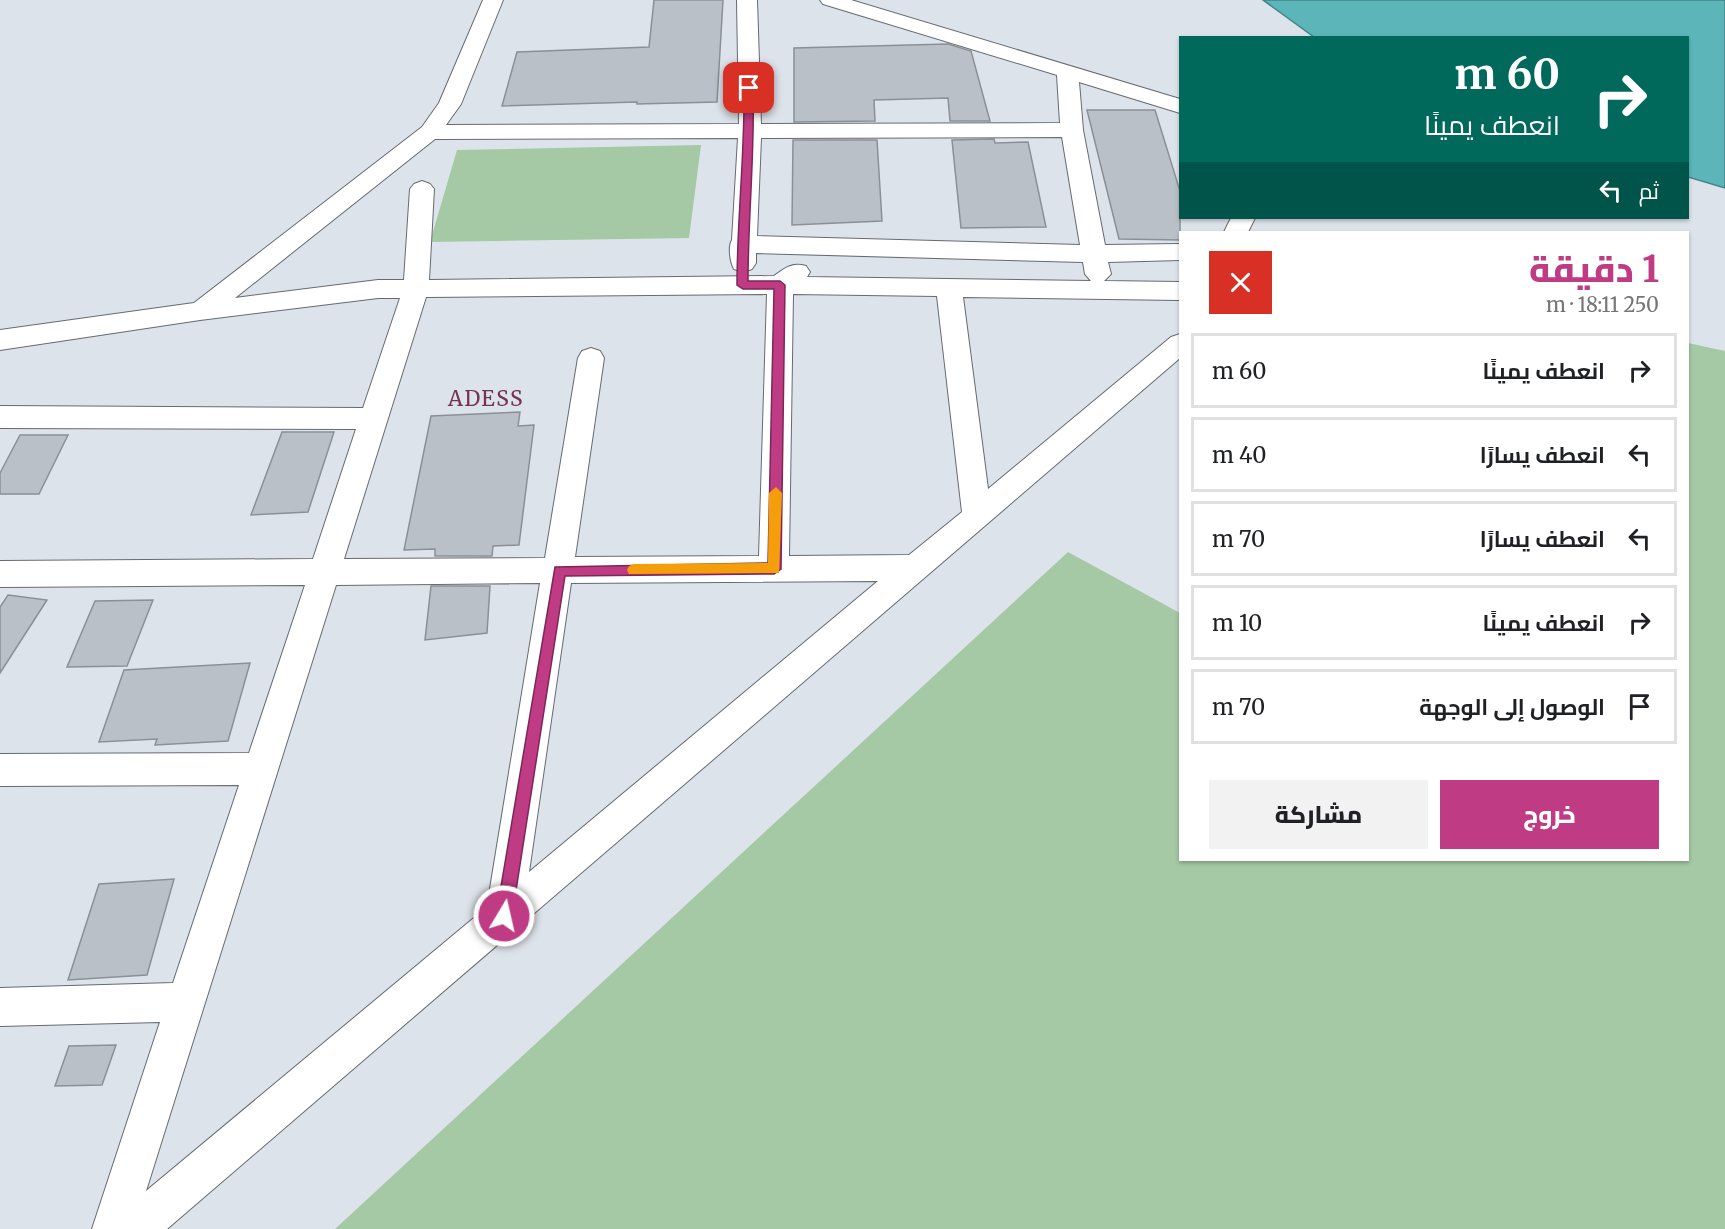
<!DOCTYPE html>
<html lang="ar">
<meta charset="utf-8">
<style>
:root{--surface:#fff;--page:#f2f2f2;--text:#202124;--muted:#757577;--line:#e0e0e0;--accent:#bf3c84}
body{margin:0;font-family:Merriweather,Cairo,serif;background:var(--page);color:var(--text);direction:rtl;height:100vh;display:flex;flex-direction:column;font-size:22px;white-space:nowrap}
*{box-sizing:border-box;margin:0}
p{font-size:20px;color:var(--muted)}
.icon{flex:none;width:33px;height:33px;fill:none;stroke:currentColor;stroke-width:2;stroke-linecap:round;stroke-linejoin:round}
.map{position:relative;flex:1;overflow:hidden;direction:ltr}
.details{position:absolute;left:1179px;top:231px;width:510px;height:630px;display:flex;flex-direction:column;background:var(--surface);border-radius:0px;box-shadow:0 2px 4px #0004;direction:rtl}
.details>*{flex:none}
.banner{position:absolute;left:1179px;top:36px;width:510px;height:183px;border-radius:0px;box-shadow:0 2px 4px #0004;direction:rtl;background:#00695c;color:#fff;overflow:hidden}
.pin{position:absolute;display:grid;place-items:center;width:51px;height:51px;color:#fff;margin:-26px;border-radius:12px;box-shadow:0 3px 9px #0006}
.me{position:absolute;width:66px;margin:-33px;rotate:9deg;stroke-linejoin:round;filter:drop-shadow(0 0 4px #0008)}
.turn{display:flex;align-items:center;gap:21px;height:126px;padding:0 30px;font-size:27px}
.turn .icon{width:78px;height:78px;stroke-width:2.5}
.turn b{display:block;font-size:42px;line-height:51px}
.then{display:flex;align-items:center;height:57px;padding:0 30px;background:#0003;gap:12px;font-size:22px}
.round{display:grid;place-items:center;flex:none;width:63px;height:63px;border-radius:0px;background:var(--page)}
.headline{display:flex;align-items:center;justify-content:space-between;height:102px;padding:0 30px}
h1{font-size:36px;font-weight:800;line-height:45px;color:var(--accent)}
.primary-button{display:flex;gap:12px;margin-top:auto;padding:12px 30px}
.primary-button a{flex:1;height:69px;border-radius:0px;background:var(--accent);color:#fff;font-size:24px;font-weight:800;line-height:69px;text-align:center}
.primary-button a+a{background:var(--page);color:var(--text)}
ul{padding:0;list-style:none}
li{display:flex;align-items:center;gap:18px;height:75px;margin:0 12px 9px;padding:0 18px;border:3px solid var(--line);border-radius:0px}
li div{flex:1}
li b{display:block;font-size:22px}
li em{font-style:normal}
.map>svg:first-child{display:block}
</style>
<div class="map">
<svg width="1725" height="1229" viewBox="0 0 1725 1229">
<rect width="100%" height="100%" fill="#dde3ea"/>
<g fill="#a4c9a4">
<path d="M701 145 689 238 430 242 457 150Z"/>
<path d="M1688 343 1725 351V1229H335L1068 552 1180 613V860H1688Z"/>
</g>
<path fill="#5cb6b9" stroke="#448487" stroke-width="1.5" d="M1263 0H1725V188L1688 177V38L1314 37Z"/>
<g fill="#bac0c7" stroke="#8b9096" stroke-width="1.5">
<path d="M654 0H723L717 102 637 104V102L502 106 517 52 649 47Z"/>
<path d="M948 44 971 51 990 121H950L948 98 874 100 875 121 794 122V48Z"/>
<path d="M1087 110H1155L1180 191V240L1119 239Z"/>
<path d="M994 139 995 143 1028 142 1046 227 961 228 952 140Z"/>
<path d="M793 140H877L882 221 792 225Z"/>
<path d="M520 412 518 426 534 425 519 545 493 546 492 556H435V549L404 550 431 416Z"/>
<path d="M282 432H334L308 512 251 515Z"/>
<path d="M20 435H68L39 494H0V473Z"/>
<path d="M431 586H490L487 633 425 640Z"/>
<path d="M8 595 47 600 0 673V607Z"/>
<path d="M153 600 127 666 67 667 95 601Z"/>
<path d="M250 663 228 741 155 745 157 739 99 742 124 670Z"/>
<path d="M174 879 147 975 68 980 99 884Z"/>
<path d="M116 1045 102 1085 55 1086 69 1046Z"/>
</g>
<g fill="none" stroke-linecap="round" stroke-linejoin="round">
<defs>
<g id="street">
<path d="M483 0H503L461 104 446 125 739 124 737 0H757L761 124 1060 123 1057 75 823 4 820 0H851L1180 99V113L1079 82 1083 130 1105 245 1180 244V260L1108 262 1111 274 1104 281 1180 282V300L963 297 988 489 1171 337 1180 334V358L167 1229H92L160 1022 0 1026V988L173 983 239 785 0 786V754L249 753 305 585 0 587V561L313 559 356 429 0 428V406L363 408 400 298H378L200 320 0 350V330L194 303 422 127 439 103ZM1062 137 1080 245 757 236 761 138ZM738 138 732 240C728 246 730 262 734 269L743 272 752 269 756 263V253L1083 262 1085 274 1091 281 807 277 810 272 806 266C792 262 785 268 774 276L429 280 434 189 430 184 422 181 414 184 410 189 404 280H378L235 298 435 139ZM767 294 759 556 575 557 604 358 600 351 591 348 582 351 578 358 545 558 344 559 426 297ZM793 294 937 296 962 512 909 555 789 556ZM878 581 529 872 571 583ZM540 583 487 907 146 1191 336 585Z"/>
<path d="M1231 218H1255L1248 232H1224Z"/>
</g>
</defs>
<use href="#street" stroke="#656b70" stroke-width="2"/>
<use href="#street" fill="#fff" fill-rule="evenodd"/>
</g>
<path fill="#bf3c84" stroke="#7c2756" stroke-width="1.5" d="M749 85 753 88C755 152 748 217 748 281H780L785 285 781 569 774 574 565 576 512 916 510 922 504 924 498 922 496 916 555 567 768 563 774 289H743L737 285C737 219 745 154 744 88Z"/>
<path fill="#f59e0b" d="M776 487 782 493 779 573 629 574 627 570 629 566 634 564 768 563 769 493Z"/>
<g text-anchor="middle" stroke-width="5" stroke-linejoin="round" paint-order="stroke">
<g font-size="21" letter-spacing="1.5" fill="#743354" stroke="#dde3ea">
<text x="486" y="406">ADESS</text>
</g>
</g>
</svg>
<div class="pin" style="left:749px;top:88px;background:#d93025"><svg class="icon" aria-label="arrive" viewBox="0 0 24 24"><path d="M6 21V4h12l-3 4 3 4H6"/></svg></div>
<svg class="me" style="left:504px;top:916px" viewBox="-20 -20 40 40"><circle r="17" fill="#bf3c84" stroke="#fff" stroke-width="3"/><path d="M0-11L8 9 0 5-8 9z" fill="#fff"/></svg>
<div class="banner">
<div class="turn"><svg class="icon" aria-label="right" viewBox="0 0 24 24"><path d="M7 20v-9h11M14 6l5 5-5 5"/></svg><div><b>60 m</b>انعطف يمينًا</div></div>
<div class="then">ثم<svg class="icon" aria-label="left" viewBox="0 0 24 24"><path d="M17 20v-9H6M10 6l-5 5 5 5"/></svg></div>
</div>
<section class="details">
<div class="headline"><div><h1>1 دقيقة</h1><p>250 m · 18:11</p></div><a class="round" style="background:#d93025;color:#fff"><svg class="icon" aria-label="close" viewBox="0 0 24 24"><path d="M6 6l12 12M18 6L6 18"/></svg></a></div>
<ul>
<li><svg class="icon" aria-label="right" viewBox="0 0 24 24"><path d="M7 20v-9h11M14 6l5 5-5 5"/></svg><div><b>انعطف يمينًا</b></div><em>60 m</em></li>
<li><svg class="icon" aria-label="left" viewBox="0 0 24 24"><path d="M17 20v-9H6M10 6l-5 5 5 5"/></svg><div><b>انعطف يسارًا</b></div><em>40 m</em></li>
<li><svg class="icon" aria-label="left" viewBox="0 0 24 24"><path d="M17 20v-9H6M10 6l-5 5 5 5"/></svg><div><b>انعطف يسارًا</b></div><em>70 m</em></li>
<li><svg class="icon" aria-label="right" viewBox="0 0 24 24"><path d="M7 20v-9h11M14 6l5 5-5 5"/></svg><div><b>انعطف يمينًا</b></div><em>10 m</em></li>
<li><svg class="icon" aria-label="arrive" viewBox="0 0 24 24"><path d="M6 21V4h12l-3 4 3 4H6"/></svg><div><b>الوصول إلى الوجهة</b></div><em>70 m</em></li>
</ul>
<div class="primary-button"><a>خروج</a><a>مشاركة</a></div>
</section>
</div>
